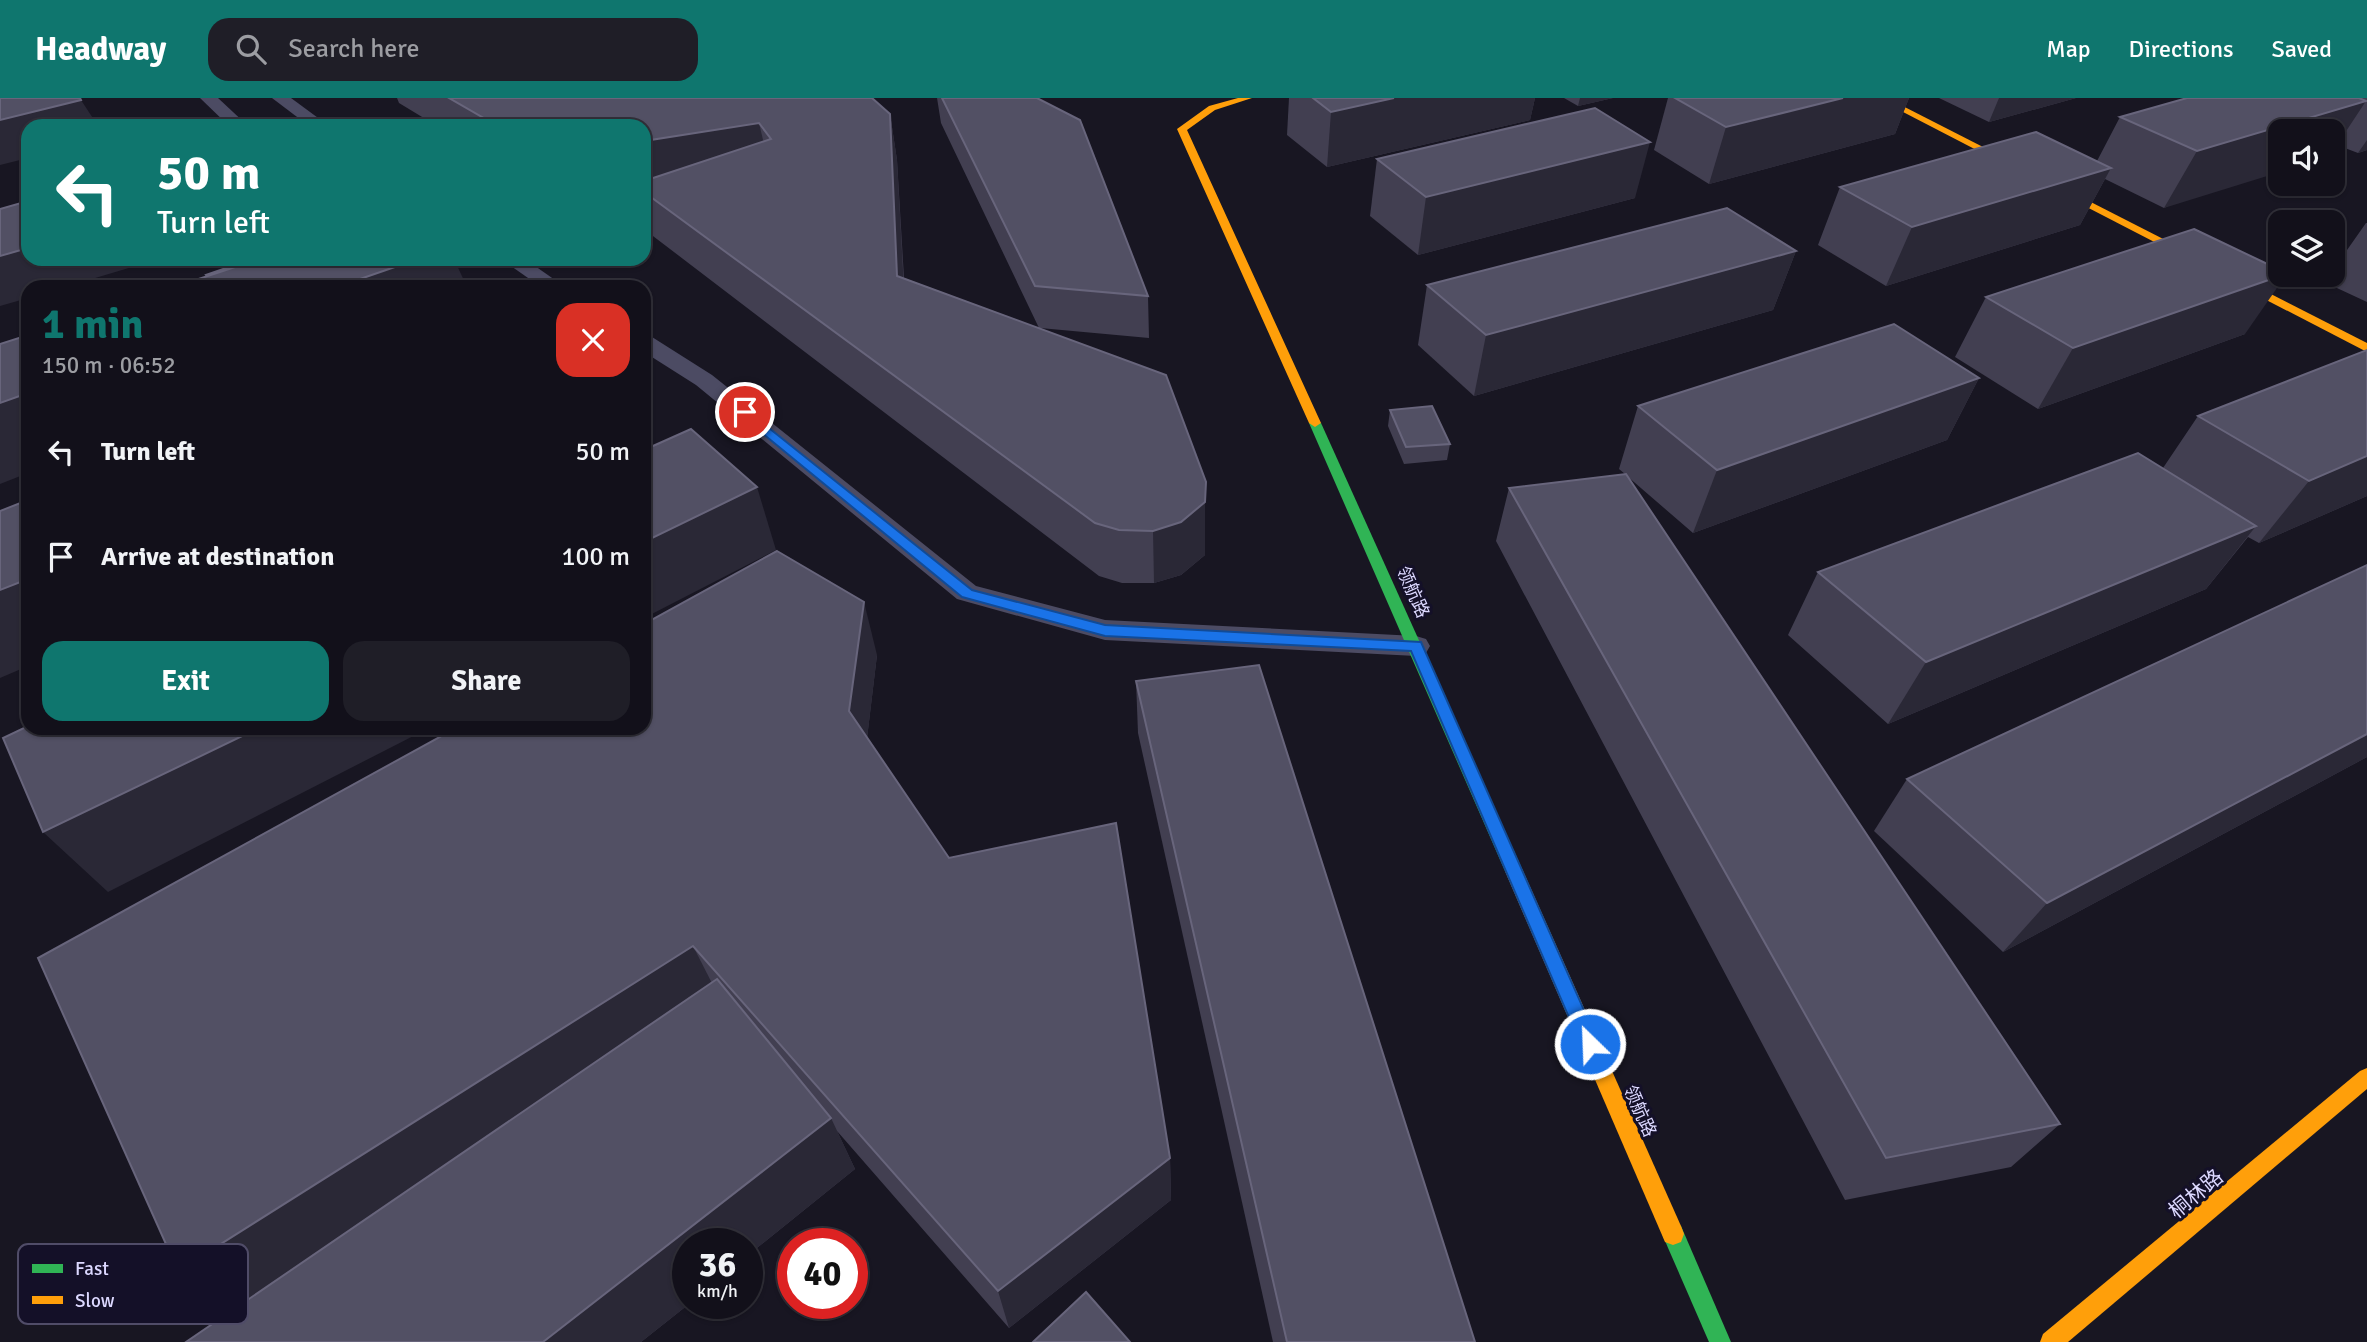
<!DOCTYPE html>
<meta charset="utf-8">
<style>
:root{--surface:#12101a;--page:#1f1e27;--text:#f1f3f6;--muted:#9c9da2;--line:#313039;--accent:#0f766e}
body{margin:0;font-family:Signika,"Noto Sans SC",sans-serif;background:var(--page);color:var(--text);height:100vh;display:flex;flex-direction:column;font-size:26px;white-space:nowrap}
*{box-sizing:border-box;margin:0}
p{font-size:23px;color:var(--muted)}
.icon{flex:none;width:38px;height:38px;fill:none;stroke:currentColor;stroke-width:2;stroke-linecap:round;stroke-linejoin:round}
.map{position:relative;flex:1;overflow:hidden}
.details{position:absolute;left:21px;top:182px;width:630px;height:455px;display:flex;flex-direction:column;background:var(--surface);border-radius:21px;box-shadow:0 2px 5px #0004,0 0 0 2px var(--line)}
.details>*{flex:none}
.hud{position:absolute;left:21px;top:21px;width:630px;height:147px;border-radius:21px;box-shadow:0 2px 5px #0004,0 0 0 2px var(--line);background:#0f766e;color:#fff;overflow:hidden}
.buttons{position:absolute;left:2268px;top:21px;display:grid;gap:14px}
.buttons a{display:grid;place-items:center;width:77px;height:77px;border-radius:14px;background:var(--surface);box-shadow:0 2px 5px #0004,0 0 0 2px var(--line);font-size:35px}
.speed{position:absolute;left:672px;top:1130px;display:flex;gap:14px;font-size:35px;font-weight:700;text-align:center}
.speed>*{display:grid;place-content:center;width:91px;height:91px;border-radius:50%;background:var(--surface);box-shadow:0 2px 5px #0004,0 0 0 2px var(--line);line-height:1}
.speed small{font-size:18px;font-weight:400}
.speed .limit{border:10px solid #d22;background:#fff;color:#111}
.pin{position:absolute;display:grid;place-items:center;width:60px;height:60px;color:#fff;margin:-30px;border:4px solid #fff;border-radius:50%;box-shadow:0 2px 7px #0007}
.me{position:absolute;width:77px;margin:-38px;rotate:336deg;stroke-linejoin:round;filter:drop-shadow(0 0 5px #0008)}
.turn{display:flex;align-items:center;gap:24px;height:147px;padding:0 21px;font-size:32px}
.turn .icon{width:91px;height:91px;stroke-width:2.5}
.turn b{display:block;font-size:49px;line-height:60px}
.round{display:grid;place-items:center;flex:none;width:74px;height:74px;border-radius:21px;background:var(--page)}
.head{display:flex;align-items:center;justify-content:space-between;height:119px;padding:0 21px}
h1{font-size:42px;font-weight:700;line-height:52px;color:var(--accent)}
.action{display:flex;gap:14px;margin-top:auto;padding:14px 21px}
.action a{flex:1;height:80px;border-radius:21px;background:var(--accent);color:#fff;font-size:28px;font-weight:700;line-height:80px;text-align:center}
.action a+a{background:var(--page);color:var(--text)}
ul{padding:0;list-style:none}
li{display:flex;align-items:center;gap:21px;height:105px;padding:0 21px}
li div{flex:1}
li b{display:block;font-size:26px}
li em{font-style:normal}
header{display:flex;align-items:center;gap:42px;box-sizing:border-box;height:98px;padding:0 35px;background:var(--accent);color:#fff}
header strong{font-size:33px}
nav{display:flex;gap:38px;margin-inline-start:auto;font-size:24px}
.search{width:490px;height:63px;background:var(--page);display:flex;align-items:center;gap:18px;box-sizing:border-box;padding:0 24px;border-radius:21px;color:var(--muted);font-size:26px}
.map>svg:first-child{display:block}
</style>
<header>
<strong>Headway</strong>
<div class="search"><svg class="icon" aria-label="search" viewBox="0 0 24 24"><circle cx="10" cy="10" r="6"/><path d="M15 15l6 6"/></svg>Search here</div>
<nav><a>Map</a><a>Directions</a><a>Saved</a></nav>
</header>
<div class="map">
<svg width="2367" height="1244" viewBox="0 0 2367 1244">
<rect width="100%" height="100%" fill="#181622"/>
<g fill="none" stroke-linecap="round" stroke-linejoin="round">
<g fill="#4c4b63" fill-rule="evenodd">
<path d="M200 0H218L248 28H229Z"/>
<path d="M272 0H291L329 28H309Z"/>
<path d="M501 161H525L565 189H541Z"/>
<path d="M644 237 652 239 712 277 976 488 1105 522 1416 538 1426 541 1430 548 1426 555 1416 558 1105 542 957 501 696 287 644 254Z"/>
</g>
<g fill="#30b455" fill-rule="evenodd">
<path d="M1315 321 1321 325 1523 773 1520 778 1514 780 1508 778 1505 773 1309 325Z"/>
<path d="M1673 1125 1681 1128 1731 1244H1709L1662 1136 1665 1128Z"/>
</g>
<g fill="#ff9f0a" fill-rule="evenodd">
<path d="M1238 0H1252L1215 12 1187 32 1321 325 1315 329 1309 325 1177 31 1209 8Z"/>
<path d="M1876 0H1887L2367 245V254Z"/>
<path d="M1514 766 1520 768 1523 773 1681 1128 1684 1136 1681 1144 1673 1147 1665 1144 1505 773 1508 768Z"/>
<path d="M2367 970V991L2068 1244H2040L2043 1236 2360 973Z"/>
</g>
</g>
<g fill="#423f51">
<path d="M397 0H872L890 16 897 62 904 180 1039 230 941 25 937 0H1037L1148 198 1149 240 1040 230 1205 457 1181 477 1154 485H1122L1099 478 649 135 644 119V28H437L399 5Z"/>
<path d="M1289 0H1535L1530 22 1327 69 1287 37Z"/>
<path d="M1564 0H1613L1578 8Z"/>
<path d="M1668 0H1909L1895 36 1709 86 1654 52Z"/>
<path d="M1939 0H2076L1989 24Z"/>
<path d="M2187 0H2367V52L2358 55 2337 47 2333 53V33L2164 110 2105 81 2080 127 1886 188 1818 147 1840 89 2097 63 2120 19Z"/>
<path d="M1377 61 1635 100 1418 157 1370 118Z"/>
<path d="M2366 125H2367V204L2324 184 2329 177H2333V172Z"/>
<path d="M1796 153 1773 212 1474 298 1418 247 1427 187Z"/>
<path d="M1986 199 2245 236 2038 311 1955 259Z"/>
<path d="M1979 280 1947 342 1693 435 1627 378 2060 1026 2011 1069 1845 1102 1496 443 1509 390 1625 376 1619 371 1638 308Z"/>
<path d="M1390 312 1450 346 1447 362 1404 366 1388 328Z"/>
<path d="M2198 318 2367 398 2259 445 2248 439 2206 491 1888 626 1788 537 1818 474 2163 370Z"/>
<path d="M2367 467V659L2003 854 1874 733 1907 681Z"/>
<path d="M877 557 867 640 949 760 1170 1060 1171 1102 1009 1230 837 1033 855 1071 747 1158V1146L689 1206 641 1244 237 1209 178 1173Z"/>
<path d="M1136 583 1475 1244H1273L1138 635Z"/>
</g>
<g fill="#2a2836">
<path d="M1394 0H1535L1530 22 1327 69 1331 14Z"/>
<path d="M1580 0H1613L1578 8Z"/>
<path d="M1843 0H1909L1895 36 1709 86 1726 29Z"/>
<path d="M1999 0H2076L1989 24Z"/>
<path d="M81 2 98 28H28V60L0 67V22Z"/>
<path d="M2366 3 2333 53V33H2280V74L2164 110 2197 53Z"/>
<path d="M890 16 897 62 906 228 897 178Z"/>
<path d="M759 25 770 71 644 93V43Z"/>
<path d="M2367 42V52L2358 55Z"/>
<path d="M1650 44 1635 100 1418 157 1426 99Z"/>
<path d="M2111 70 2080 127 1886 188 1912 129Z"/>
<path d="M28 150V161H159L65 189H28V200L0 208V158Z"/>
<path d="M1796 153 1773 212 1474 298 1486 237Z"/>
<path d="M418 161H454L467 189H337Z"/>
<path d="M2283 177H2286L2245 236 2038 311 2073 250Z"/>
<path d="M1979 280 1947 342 1693 435 1717 372Z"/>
<path d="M28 295V375L0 386V305Z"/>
<path d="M2367 358V398L2259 445 2309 383Z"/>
<path d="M757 389 776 452 644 520V444Z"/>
<path d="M1205 404V457L1181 477 1154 485 1153 433Z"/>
<path d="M2256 428 2206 491 1888 626 1926 564Z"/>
<path d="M28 481V568L0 580V492Z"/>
<path d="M864 504 877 557 864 666 849 613Z"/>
<path d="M259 630H429L108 794 43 734Z"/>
<path d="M2367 636V659L2003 854 2047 805Z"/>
<path d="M693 848 718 897 239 1210 178 1173Z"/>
<path d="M831 1020 855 1071 747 1158V1146H688L689 1206 641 1244H543Z"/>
<path d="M1170 1060 1171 1102 1009 1230 998 1193Z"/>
</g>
<g fill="#525064" stroke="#68657c" stroke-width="2">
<path d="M0 0H80L81 2 0 22Z"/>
<path d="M449 0H872L890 16 897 178 1166 277 1206 384 1205 404 1181 424 1153 433 1119 432 1095 425 644 94V83L771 41 759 25 644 43V28H489L487 22Z"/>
<path d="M942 0H1037L1080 22 1148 198 1035 188Z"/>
<path d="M1313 0H1394L1331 14Z"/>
<path d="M1675 0H1843L1726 29Z"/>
<path d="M2187 0H2359L2366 3 2197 53 2120 19Z"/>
<path d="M1595 10 1650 44 1426 99 1377 61Z"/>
<path d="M2036 34 2111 70 1912 129 1840 89Z"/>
<path d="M28 103V150L0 158V111Z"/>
<path d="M1727 110 1796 153 1486 237 1427 187Z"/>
<path d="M2194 131 2280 172V177H2283L2073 250 1986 199Z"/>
<path d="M252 161H258L207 178 206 177Z"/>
<path d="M260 161H418L337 189H174Z"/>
<path d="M1894 226 1979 280 1717 372 1638 308Z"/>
<path d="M28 237V295L0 305V246Z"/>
<path d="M2367 252V358L2309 383 2198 318Z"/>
<path d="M1432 308 1450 346 1406 349 1390 312Z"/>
<path d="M691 331 757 389 644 444V352Z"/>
<path d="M2138 355 2256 428 1926 564 1818 474Z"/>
<path d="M1626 376 2060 1026 1886 1060 1509 390Z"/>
<path d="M28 402V481L0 492V413Z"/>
<path d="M777 453 864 504 849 613 949 760 1116 725 1170 1060 998 1193 693 848 178 1173 38 860 456 630H644V526Z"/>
<path d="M2367 467V636L2047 805 1907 681Z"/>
<path d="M1259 567 1475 1244H1287L1136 583Z"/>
<path d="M28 628V630H259L43 734 3 640Z"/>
<path d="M717 881 831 1020 543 1244H186Z"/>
<path d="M1086 1194 1130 1244H1033Z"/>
</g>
<path fill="#1a73e8" stroke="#114b97" stroke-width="2" d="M745 311 972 492 1105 527 1421 544 1599 946 1597 952 1590 955 1583 952 1411 553 1105 538 962 499 740 317 739 314Z"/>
<g text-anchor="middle" stroke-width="6" stroke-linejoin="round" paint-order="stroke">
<g font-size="18" fill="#dcd8ff" stroke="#141028">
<text transform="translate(1413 494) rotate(66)" y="6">领航路</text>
<text transform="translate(1640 1013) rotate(66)" y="6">领航路</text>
</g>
<g font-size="21" fill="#dcd8ff" stroke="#141028">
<text transform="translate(2196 1096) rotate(-40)" y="7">桐林路</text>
</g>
</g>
<rect x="18" y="1146" width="230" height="80" rx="10" fill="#141028" stroke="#504c68" stroke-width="2"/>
<rect x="32" y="1166" width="31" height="9" fill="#30b455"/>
<rect x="32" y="1198" width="31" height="8" fill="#ff9f0a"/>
<g font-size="19" fill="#dcd8ff">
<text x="75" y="1177">Fast</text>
<text x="75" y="1209">Slow</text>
</g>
</svg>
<div class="buttons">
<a><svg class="icon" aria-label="sound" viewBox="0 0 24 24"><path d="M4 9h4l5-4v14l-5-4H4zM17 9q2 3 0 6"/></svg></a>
<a><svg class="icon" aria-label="layers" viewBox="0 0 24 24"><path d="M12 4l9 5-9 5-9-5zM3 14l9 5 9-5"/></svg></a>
</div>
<div class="speed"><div>36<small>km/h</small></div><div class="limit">40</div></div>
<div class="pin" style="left:745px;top:314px;background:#d93025"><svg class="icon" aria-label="arrive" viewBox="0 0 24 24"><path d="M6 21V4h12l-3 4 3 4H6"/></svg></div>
<svg class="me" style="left:1590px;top:946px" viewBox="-20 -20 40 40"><circle r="17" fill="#1a73e8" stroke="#fff" stroke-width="3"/><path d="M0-11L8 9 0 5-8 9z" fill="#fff"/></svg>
<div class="hud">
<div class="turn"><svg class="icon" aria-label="left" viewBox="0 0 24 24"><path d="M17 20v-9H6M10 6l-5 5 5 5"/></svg><div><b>50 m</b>Turn left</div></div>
</div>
<section class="details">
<div class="head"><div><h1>1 min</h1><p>150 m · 06:52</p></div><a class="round" style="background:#d93025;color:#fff"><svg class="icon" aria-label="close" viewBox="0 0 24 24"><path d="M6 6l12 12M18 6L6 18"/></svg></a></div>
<ul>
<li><svg class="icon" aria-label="left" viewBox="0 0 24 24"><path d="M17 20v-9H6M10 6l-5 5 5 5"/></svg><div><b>Turn left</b></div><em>50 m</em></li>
<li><svg class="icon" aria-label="arrive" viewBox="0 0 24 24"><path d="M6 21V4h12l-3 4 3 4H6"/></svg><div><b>Arrive at destination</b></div><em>100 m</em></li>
</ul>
<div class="action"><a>Exit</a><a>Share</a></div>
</section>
</div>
